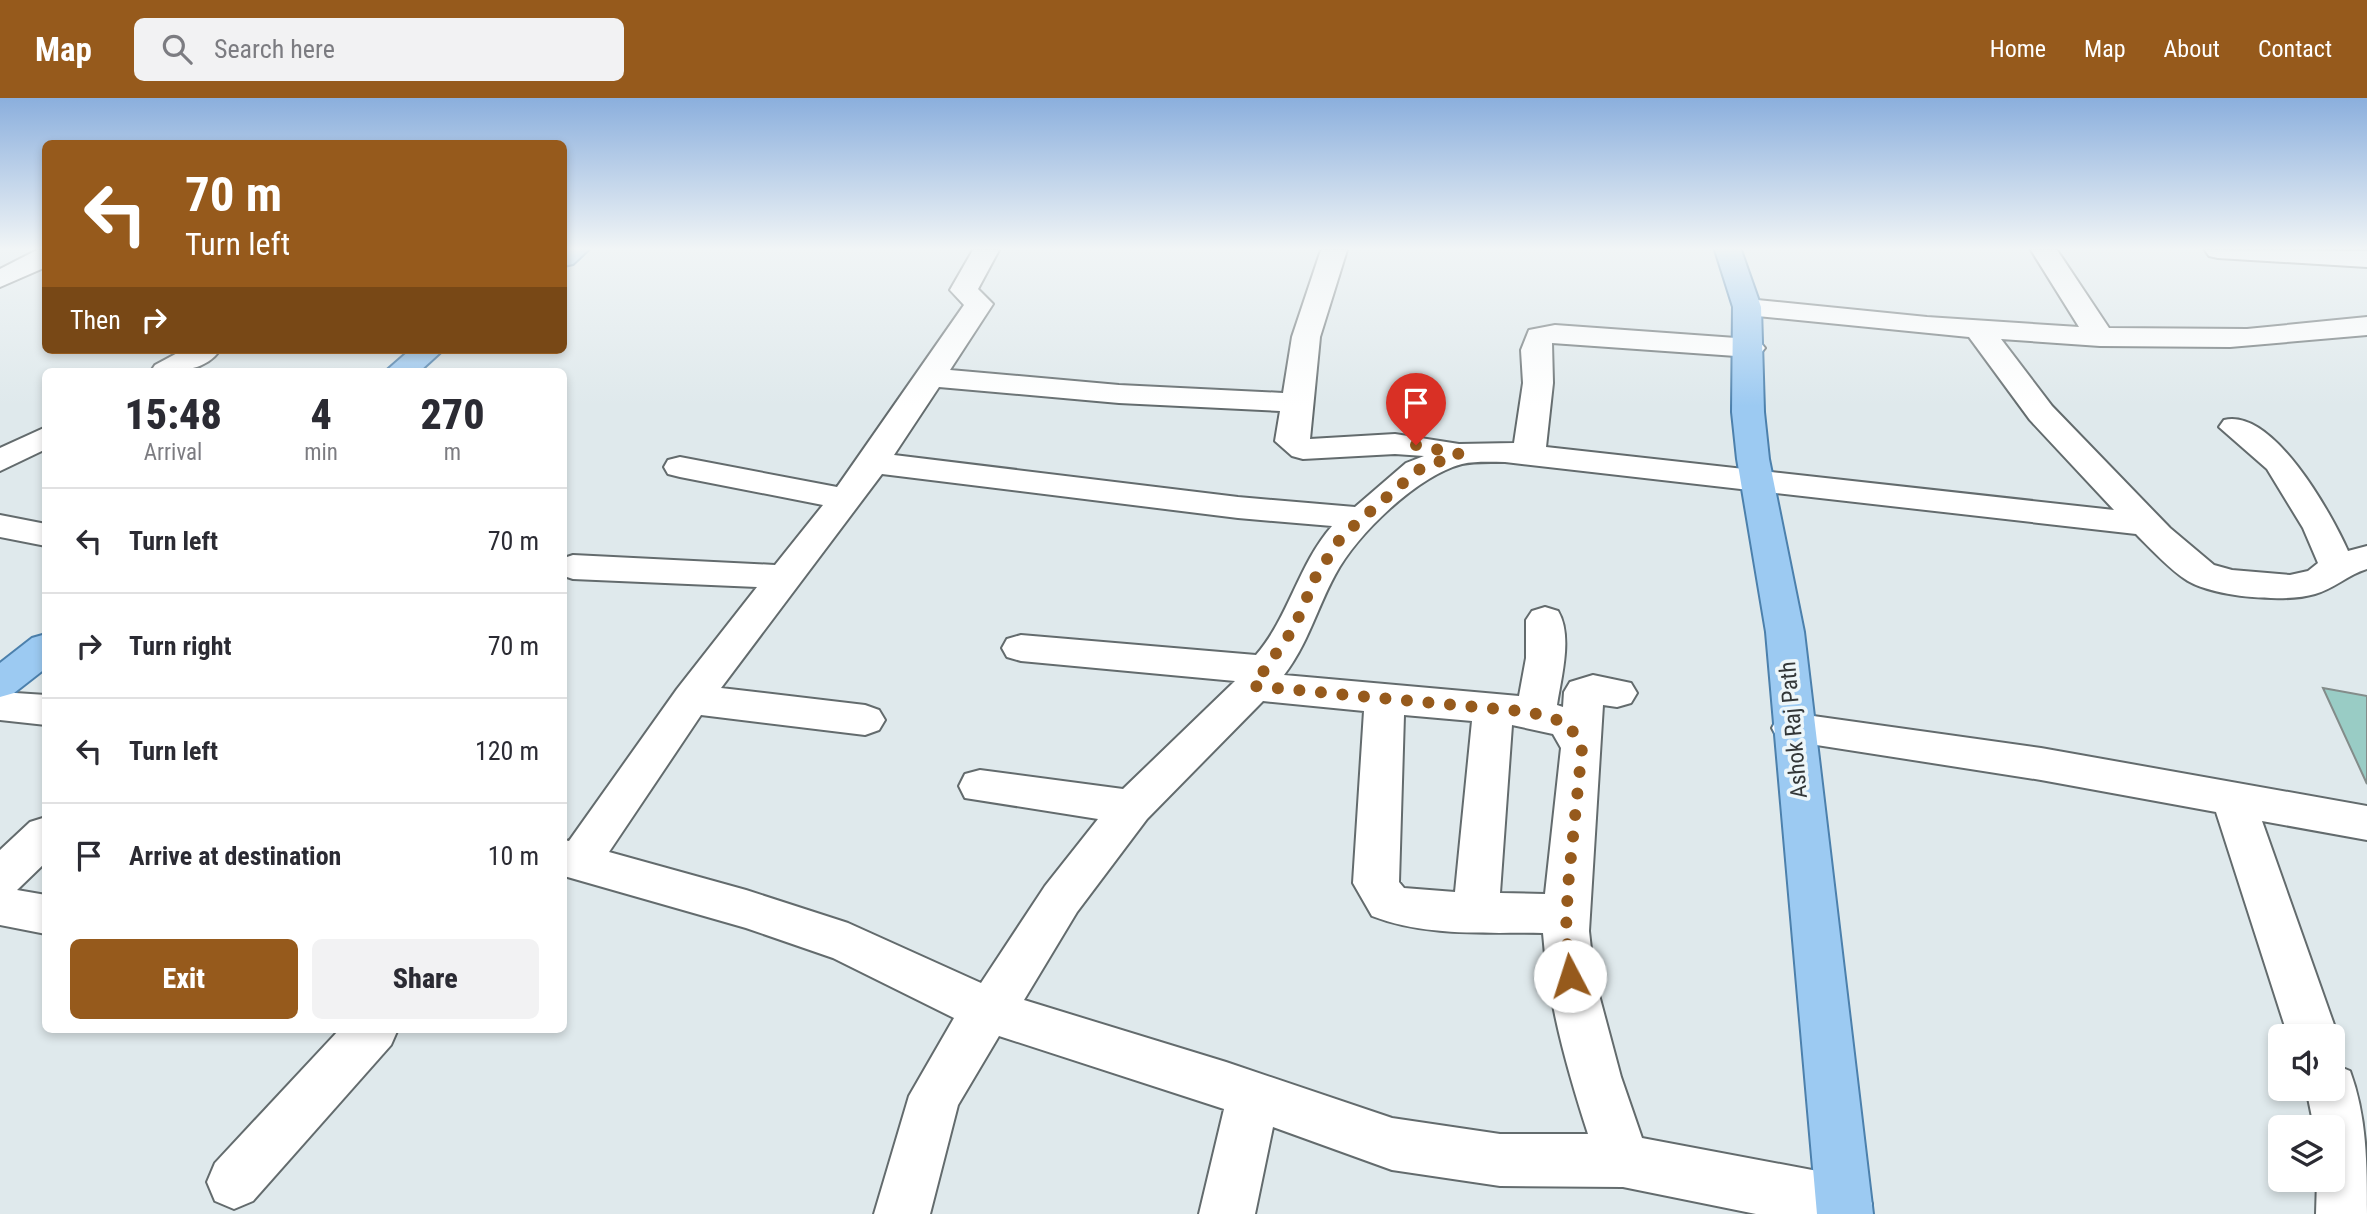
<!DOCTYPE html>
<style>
:root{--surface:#fff;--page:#f2f2f3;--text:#2b2b33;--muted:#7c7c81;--line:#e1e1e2;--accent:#965a1c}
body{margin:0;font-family:"Roboto Condensed",sans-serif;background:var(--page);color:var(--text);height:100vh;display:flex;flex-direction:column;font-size:26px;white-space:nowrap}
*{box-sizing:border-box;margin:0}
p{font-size:23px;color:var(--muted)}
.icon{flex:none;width:38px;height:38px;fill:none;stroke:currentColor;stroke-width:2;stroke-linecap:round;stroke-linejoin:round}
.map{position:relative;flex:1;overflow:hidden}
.side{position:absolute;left:42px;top:270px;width:525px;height:665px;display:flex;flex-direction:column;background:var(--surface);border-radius:10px;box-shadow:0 4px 10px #0003}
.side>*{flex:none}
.banner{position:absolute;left:42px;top:42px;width:525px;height:214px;border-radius:10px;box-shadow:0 4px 10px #0003;background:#965a1c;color:#fff;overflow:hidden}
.controls{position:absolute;left:2268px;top:926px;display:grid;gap:14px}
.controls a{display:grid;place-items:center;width:77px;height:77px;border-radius:10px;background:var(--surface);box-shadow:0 4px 10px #0003;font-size:35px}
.pin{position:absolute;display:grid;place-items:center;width:60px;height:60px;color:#fff;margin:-72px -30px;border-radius:50% 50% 50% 0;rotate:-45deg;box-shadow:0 0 7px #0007}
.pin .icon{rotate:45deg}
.me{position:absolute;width:77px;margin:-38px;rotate:355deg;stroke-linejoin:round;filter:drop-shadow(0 0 5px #0008)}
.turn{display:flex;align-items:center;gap:24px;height:147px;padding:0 28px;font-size:32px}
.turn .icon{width:91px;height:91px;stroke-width:2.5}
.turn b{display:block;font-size:49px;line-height:60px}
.then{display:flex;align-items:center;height:66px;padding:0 28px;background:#0003;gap:14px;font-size:26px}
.eta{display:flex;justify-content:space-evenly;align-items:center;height:119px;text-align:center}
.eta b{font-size:42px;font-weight:800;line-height:49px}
.primary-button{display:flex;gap:14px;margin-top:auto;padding:14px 28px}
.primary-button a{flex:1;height:80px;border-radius:10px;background:var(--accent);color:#fff;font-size:28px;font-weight:800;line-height:80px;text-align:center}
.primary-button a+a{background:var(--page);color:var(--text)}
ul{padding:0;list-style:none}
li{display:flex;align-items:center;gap:21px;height:105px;padding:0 28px;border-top:2px solid var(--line)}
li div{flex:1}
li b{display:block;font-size:26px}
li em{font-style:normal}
header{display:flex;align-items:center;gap:42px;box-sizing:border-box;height:98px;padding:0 35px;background:var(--accent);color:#fff}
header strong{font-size:33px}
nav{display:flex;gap:38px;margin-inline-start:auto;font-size:24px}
.search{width:490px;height:63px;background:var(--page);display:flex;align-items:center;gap:18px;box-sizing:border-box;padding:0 24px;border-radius:10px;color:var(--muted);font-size:26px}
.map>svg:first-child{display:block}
</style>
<header>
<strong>Map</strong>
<div class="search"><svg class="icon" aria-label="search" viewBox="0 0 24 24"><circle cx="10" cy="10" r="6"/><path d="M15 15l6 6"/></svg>Search here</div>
<nav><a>Home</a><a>Map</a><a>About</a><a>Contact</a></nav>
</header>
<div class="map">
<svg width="2367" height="1116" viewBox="0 0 2367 1116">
<rect width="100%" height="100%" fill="#dfe9ec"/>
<path fill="#99ccc5" stroke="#838c8a" stroke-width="2" d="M2323 590 2367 598V686Z"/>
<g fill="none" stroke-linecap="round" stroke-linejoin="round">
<defs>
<g id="minor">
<path d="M37 152H46V169L0 189V171Z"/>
<path d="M973 152H999L978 191 993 206 950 272 1119 287 1283 295 1292 239 1321 152H1347L1320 239 1310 341 1395 336 1459 346 1514 345 1523 285 1521 252 1529 232 1555 227 1750 241 1760 244 1765 250 1760 256 1750 259 1552 245 1553 285 1546 349 2114 412 2030 322 1969 239 1747 217 1737 215 1733 209 1737 203 1747 201 1927 219 2079 229 2031 152H2057L2109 230 2247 231 2367 219V237L2230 249 2100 248 2001 241 2052 308 2170 430 2214 467 2232 472 2290 477 2308 473 2318 465 2303 430 2267 371 2219 329 2224 322C2273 310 2331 415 2348 453L2367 448V471C2347 477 2334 491 2315 496 2284 505 2216 499 2188 483 2170 472 2151 451 2136 436L1505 364C1491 364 1475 363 1462 366 1417 378 1357 436 1335 477 1317 510 1308 546 1284 577L1519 598 1526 560V522L1532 513 1545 509 1558 513C1573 538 1561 580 1557 607L1563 609 1564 594 1570 584 1593 577 1631 585 1637 595 1631 605 1617 609 1603 607 1589 833 1594 878 1621 979 1642 1040 1844 1078 1864 1087 1872 1106 1867 1116H1756L1623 1089 1500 1088 1392 1072 1273 1029 1255 1116H1199L1224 1011 999 938 958 1007 930 1116H874L909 998 954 920 833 860 746 830 564 778V742L569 743 677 591 757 489 573 481 564 478V460L573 457 775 467 823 407 680 379 668 376 664 369 668 362 680 359 837 389 964 207 950 192ZM939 289 1119 305 1280 313 1275 343 1292 358 1303 361 1395 356 1424 358 1406 365 1355 409 1238 399 894 357ZM882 376 1238 420 1332 428C1298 467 1289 519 1256 557L1021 537 1007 541 1002 550 1007 559 1021 563 1235 583 1123 691 980 672 965 676 959 688 965 700 1098 721 1045 788 981 885 848 825 746 792 609 754 701 617 865 637 879 632 885 622 879 612 865 607 721 590ZM1263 603 1364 613 1353 785 1372 818C1426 839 1485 834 1543 835 1548 904 1567 971 1588 1036H1500L1392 1020 1226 964 1024 902 1077 814 1147 721ZM1404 617 1472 623 1455 794 1404 790 1399 784ZM1512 627 1553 636 1561 650 1545 796 1500 795Z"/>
<path d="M2205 152 2367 153V169L2218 160 2209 158Z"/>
<path d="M183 252H220C204 275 175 273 151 273L155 267Z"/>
<path d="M46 329V351L0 373V350Z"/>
<path d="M0 417 46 426V448L0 439Z"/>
<path d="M0 594 46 597V627L0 622Z"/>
<path d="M1792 615 2041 650 2367 708V742L2262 723 2338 938 2333 950V938H2288L2216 714 2041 682 1778 641 1772 630 1778 619Z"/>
<path d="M46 719V764L17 792 46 797V836L0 827V752L30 724Z"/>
<path d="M340 931H398L391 947 253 1103 234 1111 215 1103 207 1084 215 1065Z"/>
<path d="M2333 966 2350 973C2367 1019 2367 1066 2367 1116H2316L2317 1082H2333V1029H2314L2306 990H2333Z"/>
</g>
<g id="major">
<path d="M564 152H588L573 166 564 168Z"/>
<path d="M1715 152H1741L1761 209 1764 314 1769 361 1804 534 1873 1116H1817L1766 534 1737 361 1732 314 1733 209Z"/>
<path d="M410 252H443L420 273H386Z"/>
<path d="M46 536V570L14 595 0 599V565L32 540Z"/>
</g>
</defs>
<use href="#minor" stroke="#636b6d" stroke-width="4"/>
<use href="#major" stroke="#4c80ac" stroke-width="4"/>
<use href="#minor" fill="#fff" fill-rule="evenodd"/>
<use href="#major" fill="#9ccaf2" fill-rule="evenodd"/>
</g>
<linearGradient id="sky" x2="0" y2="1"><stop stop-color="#8bafdd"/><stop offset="0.49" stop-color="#f1f5f6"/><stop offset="1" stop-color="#f1f5f6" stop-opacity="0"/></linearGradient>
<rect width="2367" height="308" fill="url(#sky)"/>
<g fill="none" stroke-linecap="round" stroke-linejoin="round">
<path stroke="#965a1c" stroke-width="12" stroke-dasharray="0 21.6" d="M1416 347 1459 356 1418 372 1342 438 1316 478 1294 530 1253 588 1530 614 1568 625 1582 650 1568 788 1566 832 1570 878"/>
</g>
<g text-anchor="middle" stroke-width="7" stroke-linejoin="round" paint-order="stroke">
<g font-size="23" fill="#333738" stroke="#edf6f9">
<text transform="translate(1793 632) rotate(-95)" y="8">Ashok Raj Path</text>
</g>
</g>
</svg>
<div class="controls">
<a><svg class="icon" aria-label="sound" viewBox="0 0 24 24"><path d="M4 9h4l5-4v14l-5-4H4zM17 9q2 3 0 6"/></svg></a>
<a><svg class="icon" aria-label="layers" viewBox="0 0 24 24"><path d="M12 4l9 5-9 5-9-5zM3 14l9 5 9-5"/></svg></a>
</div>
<div class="pin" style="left:1416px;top:347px;background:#d93025"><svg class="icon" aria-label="arrive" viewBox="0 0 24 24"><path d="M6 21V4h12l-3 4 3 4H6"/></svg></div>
<svg class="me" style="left:1570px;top:878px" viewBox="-20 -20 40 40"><circle r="19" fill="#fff"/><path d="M0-13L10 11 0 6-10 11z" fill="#965a1c"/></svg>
<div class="banner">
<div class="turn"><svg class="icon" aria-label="left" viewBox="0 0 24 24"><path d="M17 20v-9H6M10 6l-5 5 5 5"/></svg><div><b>70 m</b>Turn left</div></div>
<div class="then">Then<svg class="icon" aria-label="right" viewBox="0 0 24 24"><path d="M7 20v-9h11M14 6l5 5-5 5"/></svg></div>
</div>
<section class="side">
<div class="eta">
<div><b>15:48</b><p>Arrival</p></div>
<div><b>4</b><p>min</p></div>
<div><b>270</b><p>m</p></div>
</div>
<ul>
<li><svg class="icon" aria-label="left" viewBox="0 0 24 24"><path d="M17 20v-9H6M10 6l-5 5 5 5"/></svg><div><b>Turn left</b></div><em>70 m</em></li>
<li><svg class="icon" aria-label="right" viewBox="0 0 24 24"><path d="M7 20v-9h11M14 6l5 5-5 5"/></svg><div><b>Turn right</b></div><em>70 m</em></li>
<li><svg class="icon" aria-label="left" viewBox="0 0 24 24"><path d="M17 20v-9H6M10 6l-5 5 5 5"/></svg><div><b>Turn left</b></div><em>120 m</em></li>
<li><svg class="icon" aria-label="arrive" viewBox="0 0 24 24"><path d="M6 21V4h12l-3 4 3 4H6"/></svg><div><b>Arrive at destination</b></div><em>10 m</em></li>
</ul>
<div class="primary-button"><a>Exit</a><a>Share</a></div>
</section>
</div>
